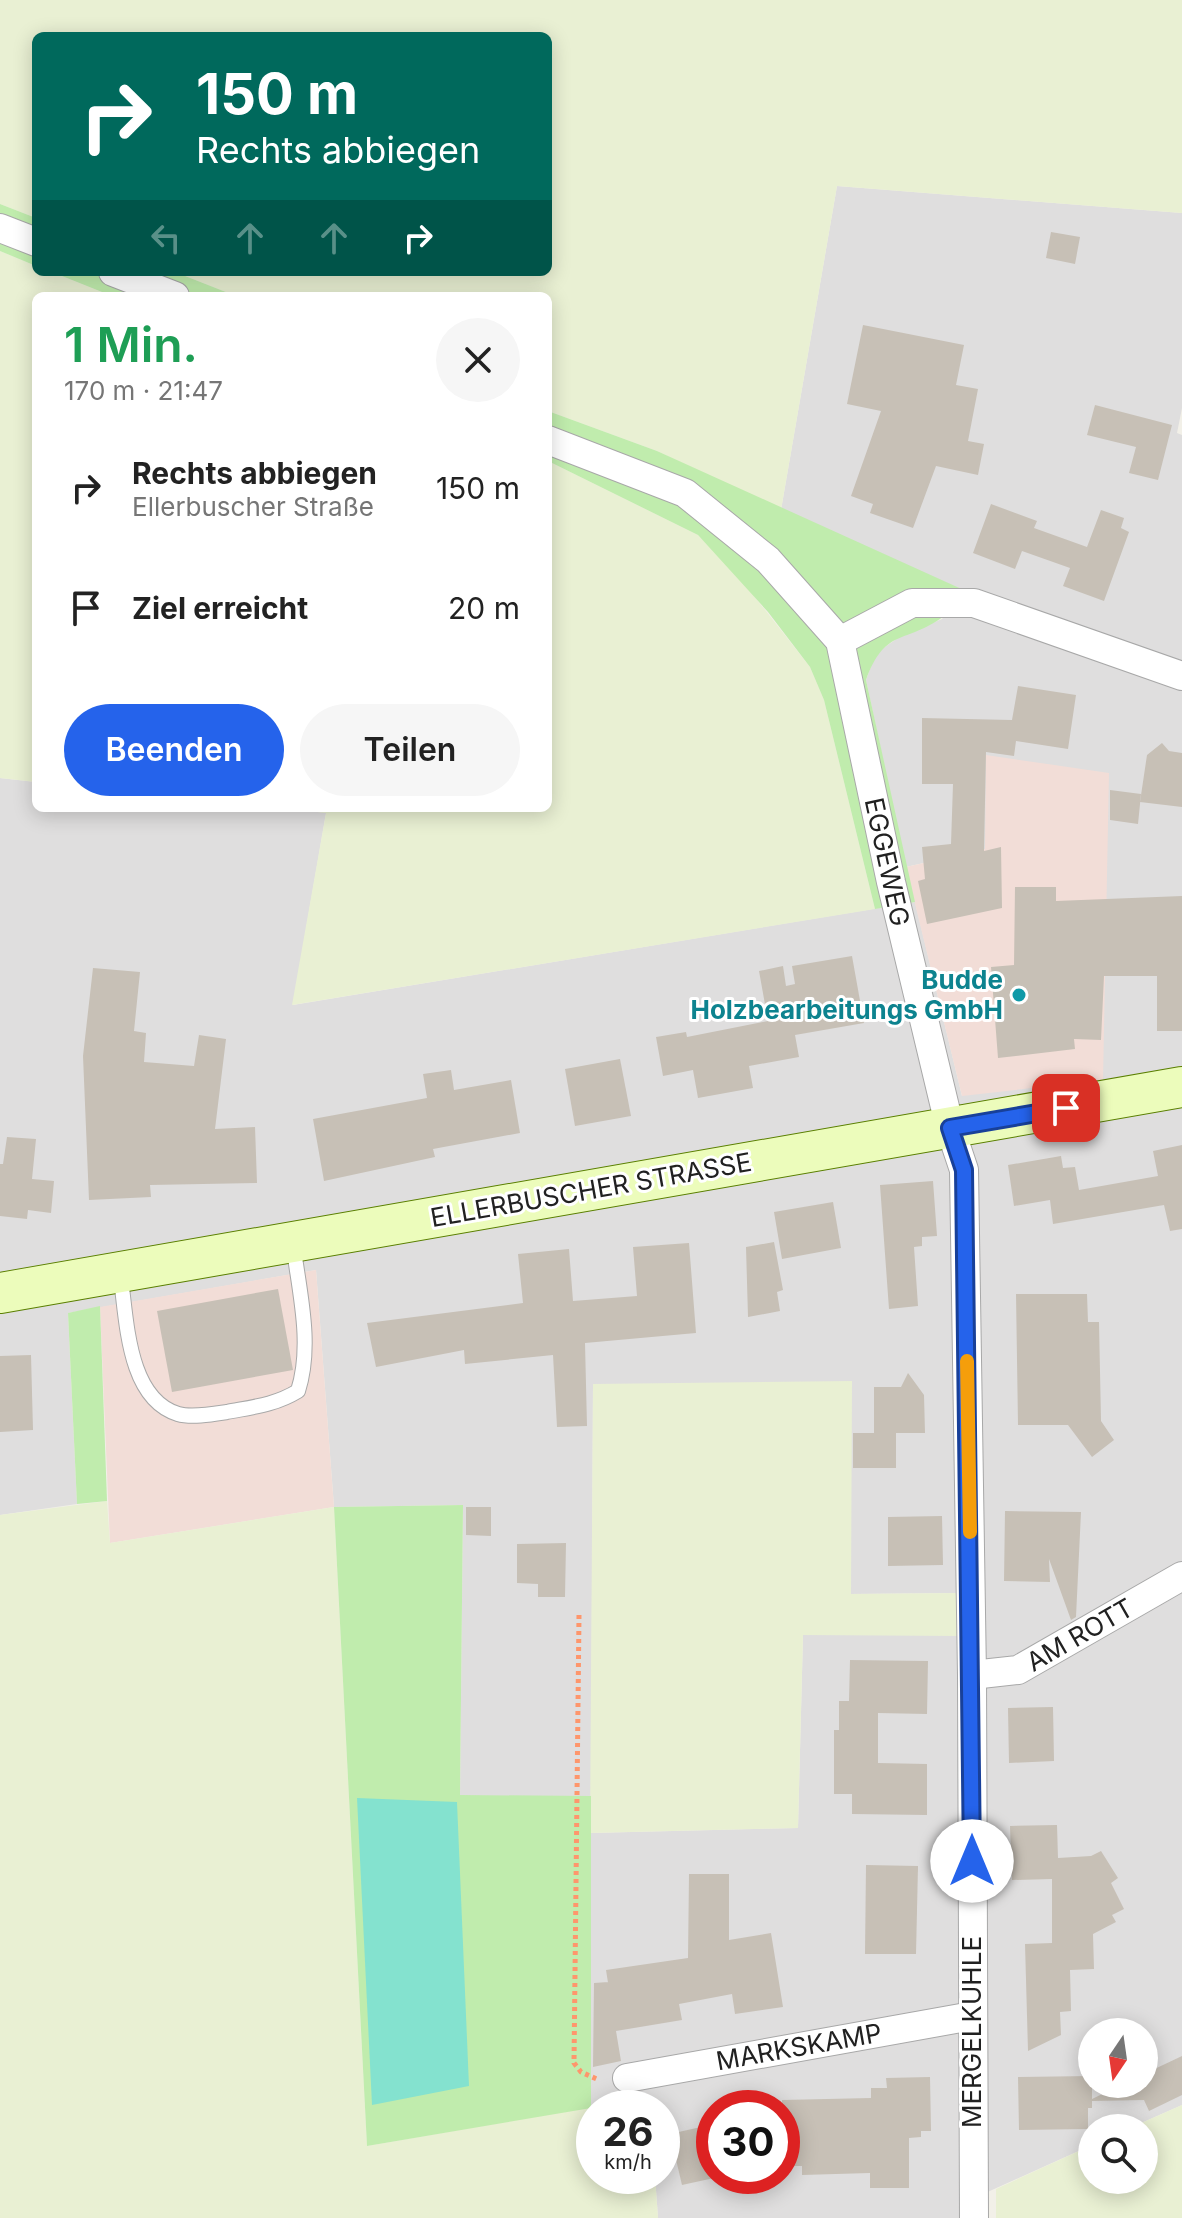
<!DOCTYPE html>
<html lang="de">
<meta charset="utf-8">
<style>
:root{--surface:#fff;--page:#f6f6f6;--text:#222;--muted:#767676;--accent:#2563eb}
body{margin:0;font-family:Inter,sans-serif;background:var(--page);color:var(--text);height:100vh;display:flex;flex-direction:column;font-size:30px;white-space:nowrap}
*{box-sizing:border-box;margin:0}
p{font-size:26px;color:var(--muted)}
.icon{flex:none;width:44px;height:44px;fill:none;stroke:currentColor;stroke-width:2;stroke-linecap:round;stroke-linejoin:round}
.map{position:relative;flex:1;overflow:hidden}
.details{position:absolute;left:32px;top:292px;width:520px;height:520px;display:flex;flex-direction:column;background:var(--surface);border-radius:12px;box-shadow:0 4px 20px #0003}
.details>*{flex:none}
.top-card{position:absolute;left:32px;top:32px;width:520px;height:244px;border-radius:12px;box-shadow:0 4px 20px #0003;background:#00695c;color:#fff;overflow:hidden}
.needle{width:52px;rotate:193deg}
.controls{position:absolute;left:1078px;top:2018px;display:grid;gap:16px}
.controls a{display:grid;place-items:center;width:80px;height:80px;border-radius:50%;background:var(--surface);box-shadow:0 4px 20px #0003;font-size:40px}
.speed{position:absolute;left:576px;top:2090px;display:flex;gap:16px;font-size:40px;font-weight:700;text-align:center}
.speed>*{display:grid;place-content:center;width:104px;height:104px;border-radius:50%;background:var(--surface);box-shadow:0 4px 20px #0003;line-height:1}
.speed small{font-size:20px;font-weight:400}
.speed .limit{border:12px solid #d22;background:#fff;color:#111}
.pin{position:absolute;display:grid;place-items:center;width:68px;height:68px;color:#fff;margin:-34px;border-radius:16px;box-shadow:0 4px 12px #0006}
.me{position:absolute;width:88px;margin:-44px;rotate:0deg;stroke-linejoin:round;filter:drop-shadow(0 0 6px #0008)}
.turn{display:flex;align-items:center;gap:28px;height:168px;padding:0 32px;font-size:36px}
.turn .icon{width:104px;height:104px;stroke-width:2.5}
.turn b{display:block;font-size:56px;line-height:68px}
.lanes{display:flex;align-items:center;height:76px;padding:0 32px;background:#0003;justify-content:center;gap:40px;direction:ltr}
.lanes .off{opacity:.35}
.round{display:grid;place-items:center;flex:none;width:84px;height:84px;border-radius:42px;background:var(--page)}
.overview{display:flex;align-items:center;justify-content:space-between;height:136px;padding:0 32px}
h1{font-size:48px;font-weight:600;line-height:60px;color:#1e9e55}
.cta{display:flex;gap:16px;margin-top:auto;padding:16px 32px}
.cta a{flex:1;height:92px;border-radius:48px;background:var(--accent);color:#fff;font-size:32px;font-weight:600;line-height:92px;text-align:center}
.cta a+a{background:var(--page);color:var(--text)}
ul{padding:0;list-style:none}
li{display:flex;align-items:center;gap:24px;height:120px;padding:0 32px}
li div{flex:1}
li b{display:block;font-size:30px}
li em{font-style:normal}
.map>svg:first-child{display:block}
</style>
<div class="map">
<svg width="1182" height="2218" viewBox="0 0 1182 2218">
<rect width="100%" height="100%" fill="#f2f0e8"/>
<path fill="#dfdede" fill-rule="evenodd" d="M837 186 1182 213V408L1177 433 1182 435V2105L1130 2128H1092V2145L961 2204V2218H658L655 2176H662V2108H650L648 2097 591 2108 590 1833 798 1828 803 1635 960 1593 851 1594 593 1385 591 1796H460L463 1505 334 1507 316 1270 68 1313 77 1504 0 1515V778L36 782V808H284L326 813 293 1005 915 902 962 1096 985 849 906 867 866 680 876 653 901 636 942 619 965 591 781 510ZM1092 2032H1144V2084H1092ZM714 2108H782V2176H714Z"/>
<g fill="#f2ddd7">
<path d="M986 755 1109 773 1103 1080 962 1096 906 867 985 849Z"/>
<path d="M316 1270 334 1507 110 1543 100 1307Z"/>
</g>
<g fill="#e9f0d3">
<path d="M0 0H1182V213L837 186 781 510 657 451 548 411V296H236L175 272H548V36H36V218L0 204Z"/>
<path d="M0 251 36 266V272H52L112 296H36V782L0 778Z"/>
<path d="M548 461 698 535 743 582 810 667 824 700 875 909 292 1005 326 813 284 808H548Z"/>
<path d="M852 1381 851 1594 961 1593 962 1636 803 1635 798 1828 590 1833 593 1384Z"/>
<path d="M107 1501 110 1543 334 1507 367 2146 649 2097 650 2108H594V2176H655L658 2218H0V1515Z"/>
<path d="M1182 2105V2218H996V2189L1092 2145V2180H1144V2128H1130Z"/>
</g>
<g fill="#c0ecad">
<path d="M0 204 36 218V266L0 251Z"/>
<path d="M52 272H175L236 296H112Z"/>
<path d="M548 411 657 451 966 591C958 600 950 613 940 619 902 644 885 629 866 680L915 902 875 909 824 700 810 667 768 612 698 535 548 461Z"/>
<path d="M100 1306 107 1501 77 1504 68 1313Z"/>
<path d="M463 1505 460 1795 591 1796V2108L367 2146 334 1507Z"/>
</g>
<path fill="#84e2cf" d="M357 1798 457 1802 469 2086 372 2105Z"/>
<g fill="#c7c0b6">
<path d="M1051 232 1080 237 1075 264 1046 258Z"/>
<path d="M863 325 964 345 956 385 978 389 968 441 984 444 978 475 936 466 913 528 870 513 873 504 851 496 881 411 847 404Z"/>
<path d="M1095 405 1172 425 1158 480 1129 473 1136 447 1087 435Z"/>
<path d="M991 504 1037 521 1034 528 1087 547 1101 510 1124 518 1121 528 1129 532 1104 601 1063 586 1070 568 1022 551 1015 569 973 553Z"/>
<path d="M1018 686 1076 695 1068 749 1016 741 1014 756 986 752 984 851 1001 847 1002 908 927 924 918 881 925 879 922 847 951 844 953 784H922V718L1012 720Z"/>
<path d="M1162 743 1169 751 1182 753V807L1140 802 1147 755Z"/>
<path d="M1110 790 1141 794 1138 824 1110 820Z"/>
<path d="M1015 887H1056V901L1182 896V1031H1157V976H1104L1101 1040 1074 1039 1075 1049 998 1058 991 967 1014 965Z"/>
<path d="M852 956 864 1023 795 1035 799 1057 749 1066 753 1088 698 1098 693 1070 663 1076 656 1037 686 1032 687 1037 768 1021 759 971 783 966 786 986 795 984 792 966Z"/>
<path d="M93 968 140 972 134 1031 146 1033 144 1062 194 1066 199 1035 226 1039 215 1129 255 1127 257 1183 150 1185 151 1197 89 1200 83 1056Z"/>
<path d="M620 1059 631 1116 575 1126 565 1069Z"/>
<path d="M451 1070 454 1090 511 1080 520 1133 433 1149 435 1157 324 1181 313 1119 427 1098 423 1074Z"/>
<path d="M7 1137 36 1139 32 1179 54 1181 51 1213 28 1210 27 1219 0 1216V1164H3Z"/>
<path d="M1182 1145V1229L1170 1231 1164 1205 1053 1224 1050 1200 1014 1206 1008 1165 1061 1156 1063 1168 1075 1167 1079 1190 1158 1176 1153 1151Z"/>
<path d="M933 1181 937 1236 922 1237V1246L914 1247 918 1306 889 1309 880 1185Z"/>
<path d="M833 1202 841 1248 782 1259 774 1212Z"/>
<path d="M774 1242 783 1290 777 1292 780 1311 748 1317 746 1247Z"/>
<path d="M689 1243 696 1333 585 1343 587 1426 557 1427 553 1355 465 1364 464 1350 376 1367 367 1323 523 1303 518 1254 569 1249 573 1301 637 1296 633 1247Z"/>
<path d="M278 1289 293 1370 172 1392 157 1311Z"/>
<path d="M1016 1294H1087L1088 1322H1099L1101 1421 1114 1440 1092 1457 1068 1425H1018Z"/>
<path d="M31 1355 33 1430 0 1432V1356Z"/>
<path d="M908 1373 924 1395 925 1433H896V1468H853V1433H888H874V1387H901Z"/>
<path d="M466 1507H491V1536L466 1535Z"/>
<path d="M1005 1511 1081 1512 1076 1617 1071 1620 1049 1559 1050 1582 1004 1581Z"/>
<path d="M942 1516 943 1565 888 1566V1517Z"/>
<path d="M566 1543 565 1597H538V1584L517 1583V1544Z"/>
<path d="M850 1660 928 1661 927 1714 878 1713V1763L927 1764V1815L852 1814V1794H834V1730H839V1701H849Z"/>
<path d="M1053 1707 1054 1761 1009 1763 1008 1708Z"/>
<path d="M1057 1825 1058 1858 1091 1856 1101 1851 1118 1878 1111 1883 1124 1909 1112 1915 1116 1922 1093 1934 1094 1969 1070 1970 1071 2011 1060 2012 1061 2035 1028 2051 1025 1944 1052 1943V1879L1012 1880 1010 1826Z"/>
<path d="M866 1865 918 1866 916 1954H865Z"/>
<path d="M689 1874H729V1940L771 1933 783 2007 735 2014 732 1994 679 2004 682 2020 616 2031 621 2061 593 2067 594 1983 608 1982 612 2008 606 1970 688 1958Z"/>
<path d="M1182 2056V2095L1149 2111 1144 2100 1092 2101V2108H1088V2129L1019 2130 1018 2077 1092 2076V2099L1123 2084H1144V2074Z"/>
<path d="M930 2077 931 2131H921V2137L909 2138V2188H870V2173L802 2175V2166H782V2100L871 2098V2088H887L886 2078Z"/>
<path d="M714 2124V2178L682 2185 670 2134Z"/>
</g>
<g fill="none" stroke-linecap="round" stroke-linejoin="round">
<defs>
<path id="lane" d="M120 1273C127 1316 126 1398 178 1414 192 1418 214 1414 227 1412 253 1407 275 1405 298 1391 313 1344 299 1291 293 1243"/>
<g id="street">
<path d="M0 228 36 242"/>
<path d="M113 272 175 296"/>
<path d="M548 440 685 493 768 560 840 641 891 882 950 1128 964 1170 972 1675 974 2218"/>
<path d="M840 641 912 603H974L1182 676"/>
<path d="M972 1675 1018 1670 1182 1576"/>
<path d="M627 2078 972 2016"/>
</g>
<path id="secondary" d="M0 1293 1182 1087"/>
</defs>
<use href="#lane" stroke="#a8a8a8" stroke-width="16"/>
<use href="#street" stroke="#a8a8a8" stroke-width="30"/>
<use href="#secondary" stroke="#5a7f01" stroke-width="42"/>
<path stroke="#fe966c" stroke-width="5" stroke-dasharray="4 4" stroke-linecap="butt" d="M579 1615 574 2063 581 2072 599 2080"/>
<use href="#lane" stroke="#fff" stroke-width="14"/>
<use href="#street" stroke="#fff" stroke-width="28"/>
<use href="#secondary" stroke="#ecfcbb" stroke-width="40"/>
</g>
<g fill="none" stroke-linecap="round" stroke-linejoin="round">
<defs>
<path id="route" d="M972 1861 964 1170 950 1128 1066 1108"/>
</defs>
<use href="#route" stroke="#184099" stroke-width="20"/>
<use href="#route" stroke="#2563eb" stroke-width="14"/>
<path stroke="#f59e0b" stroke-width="14" d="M967 1361 970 1532"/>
</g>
<circle fill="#0f9aa8" stroke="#fff" stroke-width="3" cx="1019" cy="995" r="8"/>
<g text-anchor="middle" stroke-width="6" stroke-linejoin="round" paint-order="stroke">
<g font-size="26" fill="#212121" stroke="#fff">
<text transform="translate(887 862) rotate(78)" y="9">EGGEWEG</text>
<text transform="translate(591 1190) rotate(-10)" y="9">ELLERBUSCHER STRASSE</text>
<text transform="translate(1080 1635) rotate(-30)" y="9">AM ROTT</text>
<text transform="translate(972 2032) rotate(-90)" y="9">MERGELKUHLE</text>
<text transform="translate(799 2047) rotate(-10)" y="9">MARKSKAMP</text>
</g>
<g font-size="26" font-weight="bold" fill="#0d838f" stroke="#fff" text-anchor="end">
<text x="1003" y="989">Budde<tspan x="1003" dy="30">Holzbearbeitungs GmbH</tspan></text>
</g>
</g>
</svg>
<div class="controls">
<a><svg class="needle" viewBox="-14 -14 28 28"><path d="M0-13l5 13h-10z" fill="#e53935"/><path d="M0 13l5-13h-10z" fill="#767676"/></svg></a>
<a><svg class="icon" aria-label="search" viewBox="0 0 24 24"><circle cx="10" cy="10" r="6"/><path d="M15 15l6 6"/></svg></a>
</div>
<div class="speed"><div>26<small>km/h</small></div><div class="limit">30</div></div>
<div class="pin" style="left:1066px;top:1108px;background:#d93025"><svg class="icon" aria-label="arrive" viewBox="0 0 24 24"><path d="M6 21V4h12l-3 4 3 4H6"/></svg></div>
<svg class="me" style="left:972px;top:1861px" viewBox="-20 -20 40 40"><circle r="19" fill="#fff"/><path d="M0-13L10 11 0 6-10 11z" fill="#2563eb"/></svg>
<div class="top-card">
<div class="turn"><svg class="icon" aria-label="right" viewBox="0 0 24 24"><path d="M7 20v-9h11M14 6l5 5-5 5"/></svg><div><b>150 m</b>Rechts abbiegen</div></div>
<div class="lanes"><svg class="icon off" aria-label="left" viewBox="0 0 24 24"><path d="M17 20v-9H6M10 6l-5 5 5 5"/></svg><svg class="icon off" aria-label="ahead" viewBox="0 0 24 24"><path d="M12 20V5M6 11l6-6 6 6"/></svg><svg class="icon off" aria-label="ahead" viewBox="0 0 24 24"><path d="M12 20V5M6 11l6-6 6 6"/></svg><svg class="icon" aria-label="right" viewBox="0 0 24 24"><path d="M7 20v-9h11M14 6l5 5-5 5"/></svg></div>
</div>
<section class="details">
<div class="overview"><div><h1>1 Min.</h1><p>170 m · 21:47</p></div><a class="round"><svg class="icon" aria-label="close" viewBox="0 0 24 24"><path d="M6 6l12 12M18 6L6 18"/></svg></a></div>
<ul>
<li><svg class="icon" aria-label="right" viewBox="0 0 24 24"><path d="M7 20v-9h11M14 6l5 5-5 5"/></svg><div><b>Rechts abbiegen</b><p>Ellerbuscher Straße</p></div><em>150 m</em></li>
<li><svg class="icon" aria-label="arrive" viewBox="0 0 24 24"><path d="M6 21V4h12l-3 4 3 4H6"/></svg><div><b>Ziel erreicht</b></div><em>20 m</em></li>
</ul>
<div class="cta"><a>Beenden</a><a>Teilen</a></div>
</section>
</div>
